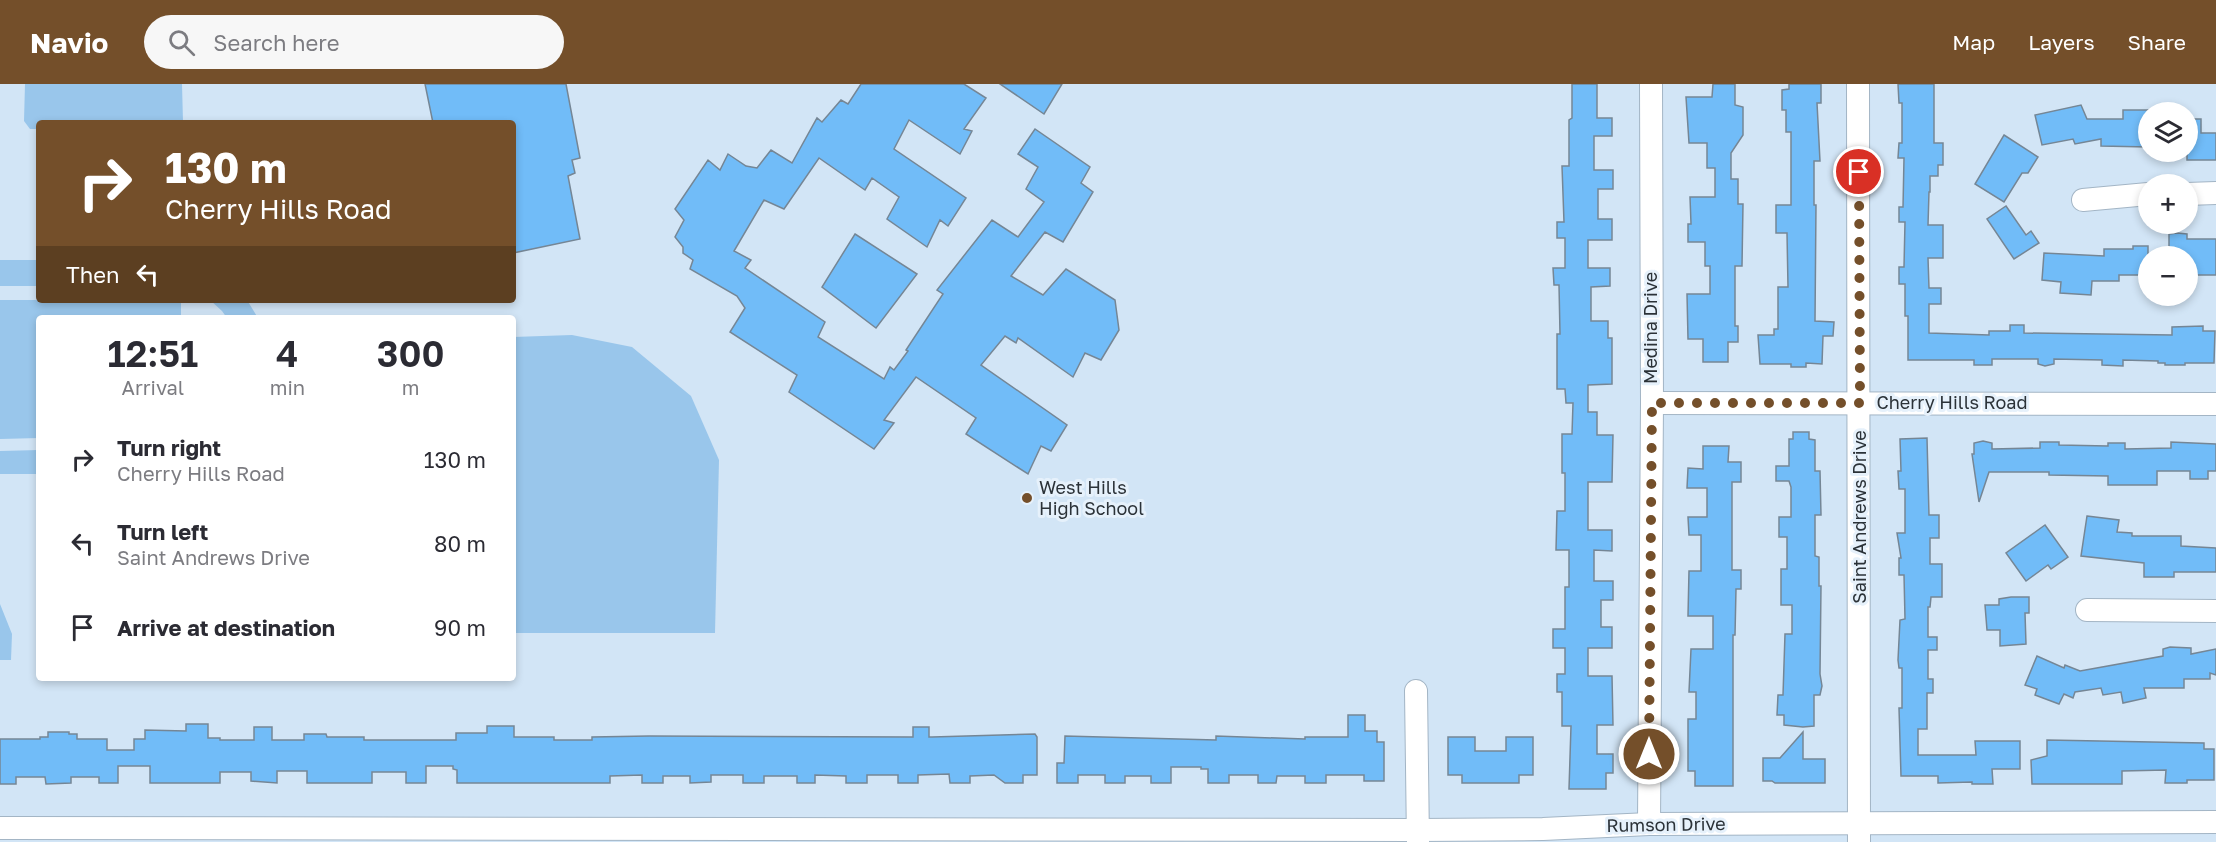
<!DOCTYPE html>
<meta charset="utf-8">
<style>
:root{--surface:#fff;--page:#f7f7f7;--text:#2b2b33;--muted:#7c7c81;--accent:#744f2a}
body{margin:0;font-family:"Golos Text",sans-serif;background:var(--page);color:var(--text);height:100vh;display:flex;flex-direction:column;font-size:22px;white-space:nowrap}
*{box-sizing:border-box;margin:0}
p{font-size:20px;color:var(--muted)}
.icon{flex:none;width:33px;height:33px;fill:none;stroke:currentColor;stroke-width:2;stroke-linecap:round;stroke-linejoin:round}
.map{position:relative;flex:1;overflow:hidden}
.drawer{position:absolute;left:36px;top:231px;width:480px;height:366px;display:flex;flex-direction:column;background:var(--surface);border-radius:6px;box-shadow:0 3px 9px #0003}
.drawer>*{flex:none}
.guide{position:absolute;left:36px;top:36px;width:480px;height:183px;border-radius:6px;box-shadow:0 3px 9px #0003;background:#744f2a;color:#fff;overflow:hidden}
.controls{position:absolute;left:2138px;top:18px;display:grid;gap:12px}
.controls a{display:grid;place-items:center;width:60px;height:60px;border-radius:50%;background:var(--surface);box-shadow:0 3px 9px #0003;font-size:30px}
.pin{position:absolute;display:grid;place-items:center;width:51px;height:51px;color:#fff;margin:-26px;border:3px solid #fff;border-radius:50%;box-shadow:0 2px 6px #0007}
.me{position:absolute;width:66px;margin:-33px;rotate:0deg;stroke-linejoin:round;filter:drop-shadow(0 0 4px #0008)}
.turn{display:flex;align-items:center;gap:21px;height:126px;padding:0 30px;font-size:27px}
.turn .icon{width:78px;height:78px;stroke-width:2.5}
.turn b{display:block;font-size:42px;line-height:51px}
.then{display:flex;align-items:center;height:57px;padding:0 30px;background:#0003;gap:12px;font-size:22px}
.eta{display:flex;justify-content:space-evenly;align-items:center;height:102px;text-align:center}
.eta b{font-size:36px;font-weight:600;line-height:42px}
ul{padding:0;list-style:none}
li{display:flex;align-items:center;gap:18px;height:84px;padding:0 30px}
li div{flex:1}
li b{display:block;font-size:22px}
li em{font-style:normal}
header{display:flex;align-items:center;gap:36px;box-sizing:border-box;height:84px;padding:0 30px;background:var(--accent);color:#fff}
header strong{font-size:28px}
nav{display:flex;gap:33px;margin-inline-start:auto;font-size:21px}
.search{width:420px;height:54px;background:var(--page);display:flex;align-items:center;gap:15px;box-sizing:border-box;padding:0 21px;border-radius:33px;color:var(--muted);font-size:22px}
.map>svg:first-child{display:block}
</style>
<header>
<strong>Navio</strong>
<div class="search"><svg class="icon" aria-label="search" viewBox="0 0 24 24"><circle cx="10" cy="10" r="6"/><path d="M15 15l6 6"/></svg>Search here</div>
<nav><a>Map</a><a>Layers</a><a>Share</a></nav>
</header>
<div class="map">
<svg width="2216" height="758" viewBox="0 0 2216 758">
<rect width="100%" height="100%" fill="#d2e5f6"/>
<g fill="#99c6eb">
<path d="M25 0H182L183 38 39 39V45H30L24 37Z"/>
<rect x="0" y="176" width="39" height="26"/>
<path d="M0 216H181V234H39V354L0 355Z"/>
<path d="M210 216H247L258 234H227L222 227Z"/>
<path d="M572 251 632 263 691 312 719 376 715 549H513V253Z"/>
<path d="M39 366V390H0V367Z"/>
<path d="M0 520 12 550 11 576H0Z"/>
</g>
<g fill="#71bcf8" stroke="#758695" stroke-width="1.5">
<path d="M425 0H566L580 74 572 76 575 89 568 92 580 155 513 169V39H433Z"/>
<path d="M861 0H964L986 14 964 45 972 47 960 70 909 36 894 65 966 114 948 142 940 136 927 163 887 135 899 113 872 94 865 106 819 74 784 125 764 116 734 167 751 176 745 184 825 238 818 253 884 295 890 283 894 286 908 267 906 266 943 210 937 206 992 136 1018 153 1044 118 1026 105 1038 83 1018 70 1035 45 1090 83 1081 99 1093 108 1063 158 1045 148 1011 192 1043 211 1066 185 1115 216 1119 246 1101 276 1085 269 1073 293 1018 254 1016 259 1005 252 981 281 1067 341 1051 367 1041 362 1028 390 966 350 976 334 916 293 884 336 894 339 874 365 789 308 797 291 730 248 745 224 737 212 690 185 693 176 683 169V163L675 153 684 136 675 125 708 76 720 86 728 70 746 82 757 84 771 66 792 79 817 34 822 38 841 16 848 20Z"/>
<path d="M1000 0H1062L1044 30Z"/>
<path d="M1572 0H1597V34H1612V52H1594V86H1613V105H1598V135H1612V156H1588V184H1610V202L1591 203V237H1608V254H1612V300L1588 301V328H1597V351H1613L1612 398H1588V446H1612V467L1594 466V497H1613V516H1601V543H1612V564H1588V592H1612L1613 641H1597V670H1613V689H1606V705H1569L1571 642H1562V608H1557V590H1565V564H1553V545H1565V503H1569V466H1556L1557 427H1565V389H1562V350H1572L1573 319H1566L1565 305H1557V250H1560L1559 201H1554L1553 184H1565V154H1557V138H1564L1562 82H1569V36L1572 34Z"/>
<path d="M1713 0H1735V21L1743 23V51L1731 69V95H1738V120H1743L1742 182H1735V242H1738V258H1728V278H1703V255H1688L1687 210H1710V182H1705V158H1688V140H1691L1690 113H1715V84H1707V59H1689L1686 13H1712Z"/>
<path d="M1789 0H1821V19H1817L1820 77H1814V121H1816L1815 237 1834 238 1833 252H1823L1822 280 1806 279V283H1791V280H1760L1758 251H1774V245H1778V203H1788L1787 149H1776V121H1791V48H1786V26H1782V6L1789 5Z"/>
<path d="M1898 0H1934V59H1943V81H1938V92H1930V108H1929L1928 141H1943V174H1928L1929 204H1941V220H1929V249L1989 251V247H2010V241H2024V249L2172 251V243L2203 242V247H2215L2214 279H2185V281H2165V279H2158V277L2123 276V282L2102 281V276L2054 275V280L2045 282 2038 280V275H1992V281H1974V276H1908V232H1905V200H1899V183H1904L1905 138H1899V123H1903L1904 74H1898L1899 59H1902V19H1899Z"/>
<path d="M2081 21 2087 35H2123V26H2148V63L2101 62V55L2075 60 2073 55 2042 61 2035 31Z"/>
<path d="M2187 35H2201V49H2216V76H2187Z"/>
<path d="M2004 51 2038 73 2028 89H2022L2004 118 1975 100Z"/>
<path d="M2006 122 2026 151 2031 147 2039 159 2014 175 1987 135Z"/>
<path d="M2177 149 2187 150V155H2216V191H2187V172H2169V150Z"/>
<path d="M855 150 917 190 876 244 822 203Z"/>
<path d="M2133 162H2148V191H2119V197H2092L2091 211 2060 209 2061 198 2042 196 2044 169 2104 172V165H2133Z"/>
<path d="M1793 348H1809V355L1815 356V387H1820L1821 431H1815V472L1819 473V502H1821L1820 590 1822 602 1820 611H1814V642L1803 643 1784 641V631H1777L1778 611H1783L1785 550H1792V521H1781V485H1787V453H1779V433H1791V403L1789 397H1776V382H1789V355H1793Z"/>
<path d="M1927 354 1929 431H1939V454H1930V480H1942V513H1931L1930 523H1928V553H1937V566H1928V595H1933V609H1927V645H1918V671H1976L1975 657H2020V685H1992L1993 700H1972V698L1938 699V692H1901L1899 624H1902V584H1899L1898 576 1900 536 1905 535 1904 491H1899V474H1901L1897 449H1905V405H1899L1898 387H1901L1900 355Z"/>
<path d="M1983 357 1992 359V365L2040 364V358H2059V361L2108 362V359H2125V365L2171 364V358L2216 360V387H2208V395H2190V387H2157V401H2108V392L2049 391V388H1989L1979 418 1972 370H1974V359Z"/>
<path d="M1703 362H1729L1728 378H1741V398H1732V486H1741V505H1736L1735 551H1733V702H1695V687H1688V635H1696V608H1689L1691 565H1713V532H1688L1689 487H1701V451H1689L1688 433H1707V404H1687L1688 384 1703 385Z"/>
<path d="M2087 432 2119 436 2117 448 2132 449V452H2181V462L2216 464V488H2174V493H2144V479L2081 472Z"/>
<path d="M2045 441 2068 473 2051 485 2048 481 2026 497 2006 469Z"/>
<path d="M2011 513H2029V529H2025L2026 560 2000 562V546H1987L1985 521H1999V515Z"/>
<path d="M2170 563 2191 564V570L2216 565V591L2210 589V595H2184V604H2144L2146 614 2123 619 2121 608 2103 611 2101 604 2075 608 2073 614 2064 610 2059 620 2035 611 2037 605 2025 601 2037 572 2064 584 2065 581 2080 587 2163 572V565Z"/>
<path d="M1348 631H1365V647H1377V658H1384V697H1364V691H1326V699H1305V692H1277L1276 699H1258V691H1229V699H1208V685H1201V683H1171V699H1151V692H1125V699H1105V691H1078V699H1057V679H1064L1065 652 1216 656V652L1305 655V653H1348Z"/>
<path d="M186 640H208V654H220V656H254V643H272V656H304V650H326L327 653H364V656H456V649H487V642H514V653H554V656H592V653L649 652 913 653V643H929V653H932L1035 650 1037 653V691H1023V699H1005L994 691 970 692V699H950L949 690 918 691V699H898V691H867V699H846V692L815 691V699H797V692H764V699H743V691H711V698L690 699V692H663V699H642V691L610 692V699H457V686L453 685V682H426V699H406V688H372V699H307V687H277V699L251 697V688H220V699H150V682H118V699H99V693H71V699L46 700 45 693H16V700H0V655H40V653H48V648H69V650H77V655H107V666H134V655H145V646L186 647Z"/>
<path d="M1803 648V675H1825V699H1775L1772 697H1763V674H1780Z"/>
<path d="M1448 653H1475V667H1506V653H1533V691H1519V699H1462V691H1448Z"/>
<path d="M2047 656 2204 659V665H2214V696H2187V699H2165L2166 686 2122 687V700H2032L2031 676 2047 672Z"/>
</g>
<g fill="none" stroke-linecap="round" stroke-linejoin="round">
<defs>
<g id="minor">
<path d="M1858 0 1859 758"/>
<path d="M2187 110 2216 109"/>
<path d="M2083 116 2148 110"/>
<path d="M1652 319 2216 320"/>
<path d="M2087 526 2216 527"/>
<path d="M1416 607 1418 758"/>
<path d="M1649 740 1652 319 1651 0"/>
<path d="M0 744 1418 746 1543 745 1649 740 2216 738"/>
</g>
</defs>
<use href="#minor" stroke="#a3b5c5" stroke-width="24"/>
<use href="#minor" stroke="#fff" stroke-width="22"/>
</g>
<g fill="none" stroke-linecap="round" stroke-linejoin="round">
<path stroke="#744f2a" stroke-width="10" stroke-dasharray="0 18" d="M1649 670 1652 319H1860L1859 88"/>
</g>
<circle fill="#744f2a" stroke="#e6f1fb" stroke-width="2" cx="1027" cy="414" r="6"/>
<g text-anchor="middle" stroke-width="6" stroke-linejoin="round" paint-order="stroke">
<g font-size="18" fill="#2b3238" stroke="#e6f1fb">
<text transform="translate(1651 244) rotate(-90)" y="6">Medina Drive</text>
<text x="1952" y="325">Cherry Hills Road</text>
<text transform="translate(1860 433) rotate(-90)" y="6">Saint Andrews Drive</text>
<text transform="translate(1666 741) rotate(-1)" y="6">Rumson Drive</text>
</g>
<g font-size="18" fill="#2b3238" stroke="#e6f1fb" text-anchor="start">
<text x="1039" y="410">West Hills<tspan x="1039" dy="21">High School</tspan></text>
</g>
</g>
</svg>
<div class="controls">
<a><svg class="icon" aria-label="layers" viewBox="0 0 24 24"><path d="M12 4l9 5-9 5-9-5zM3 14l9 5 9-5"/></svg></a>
<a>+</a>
<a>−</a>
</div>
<div class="pin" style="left:1859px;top:88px;background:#d93025"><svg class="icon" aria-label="arrive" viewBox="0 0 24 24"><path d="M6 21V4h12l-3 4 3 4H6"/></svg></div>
<svg class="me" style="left:1649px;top:670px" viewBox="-20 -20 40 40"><circle r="17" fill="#744f2a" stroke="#fff" stroke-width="3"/><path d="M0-11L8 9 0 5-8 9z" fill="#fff"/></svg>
<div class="guide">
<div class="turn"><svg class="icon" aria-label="right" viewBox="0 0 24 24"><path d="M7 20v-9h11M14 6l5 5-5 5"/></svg><div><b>130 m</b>Cherry Hills Road</div></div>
<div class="then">Then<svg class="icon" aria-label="left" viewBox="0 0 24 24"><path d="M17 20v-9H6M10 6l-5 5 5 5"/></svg></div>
</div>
<section class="drawer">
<div class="eta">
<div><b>12:51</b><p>Arrival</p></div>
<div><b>4</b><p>min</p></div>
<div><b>300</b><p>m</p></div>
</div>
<ul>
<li><svg class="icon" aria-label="right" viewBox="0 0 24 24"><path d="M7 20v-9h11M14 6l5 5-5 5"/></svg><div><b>Turn right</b><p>Cherry Hills Road</p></div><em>130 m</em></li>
<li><svg class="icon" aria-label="left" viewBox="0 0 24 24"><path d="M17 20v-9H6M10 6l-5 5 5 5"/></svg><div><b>Turn left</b><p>Saint Andrews Drive</p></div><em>80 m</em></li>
<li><svg class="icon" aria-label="arrive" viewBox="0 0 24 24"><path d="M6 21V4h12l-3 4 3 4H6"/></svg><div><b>Arrive at destination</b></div><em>90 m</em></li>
</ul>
</section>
</div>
